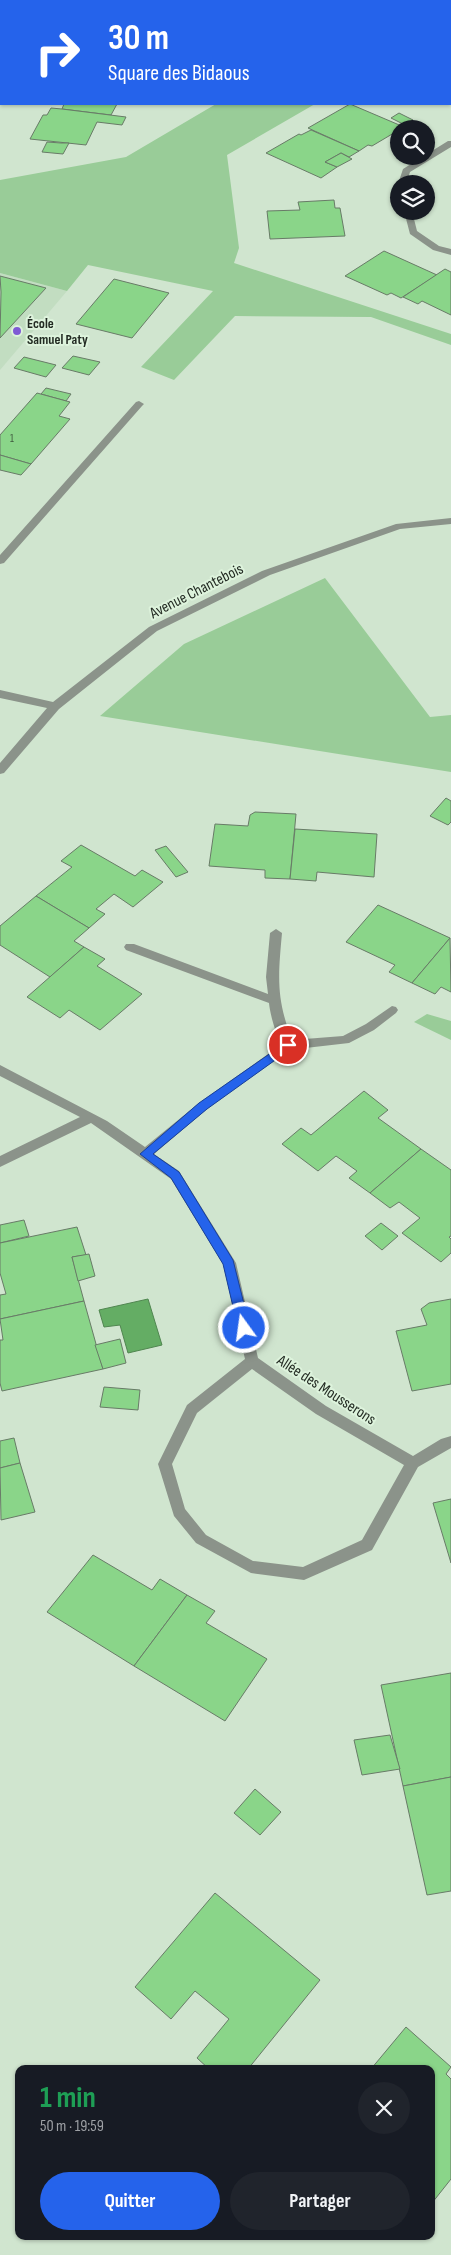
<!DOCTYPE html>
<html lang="fr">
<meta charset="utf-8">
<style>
:root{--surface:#171b24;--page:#20242c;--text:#f1f3f6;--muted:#9ea1a6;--accent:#2563eb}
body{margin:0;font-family:"Sofia Sans Condensed",sans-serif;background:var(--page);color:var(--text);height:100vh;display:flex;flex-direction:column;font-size:19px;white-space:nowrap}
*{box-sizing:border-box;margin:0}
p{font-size:16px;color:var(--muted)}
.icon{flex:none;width:28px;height:28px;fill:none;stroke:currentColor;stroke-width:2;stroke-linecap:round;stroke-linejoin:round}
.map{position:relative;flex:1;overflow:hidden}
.drawer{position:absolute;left:15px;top:2065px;width:420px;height:175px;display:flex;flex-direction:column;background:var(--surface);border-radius:10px;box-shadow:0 1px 4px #0004}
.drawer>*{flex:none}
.banner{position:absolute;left:0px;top:0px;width:451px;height:105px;box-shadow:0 1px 4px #0004;background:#2563eb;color:#fff;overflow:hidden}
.buttons{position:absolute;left:390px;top:120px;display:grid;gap:10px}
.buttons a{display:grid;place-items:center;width:45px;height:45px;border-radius:50%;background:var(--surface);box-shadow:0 1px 4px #0004;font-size:25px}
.pin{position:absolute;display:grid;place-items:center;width:42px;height:42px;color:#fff;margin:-21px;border:2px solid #fff;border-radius:50%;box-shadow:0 1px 5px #0007}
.me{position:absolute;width:55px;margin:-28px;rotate:346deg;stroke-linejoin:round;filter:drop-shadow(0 0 4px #0008)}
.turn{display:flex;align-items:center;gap:18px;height:105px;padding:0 25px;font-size:22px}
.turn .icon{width:65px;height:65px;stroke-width:2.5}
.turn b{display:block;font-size:35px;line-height:42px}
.round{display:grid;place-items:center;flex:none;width:52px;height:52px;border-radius:26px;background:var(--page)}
.head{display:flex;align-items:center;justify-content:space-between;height:85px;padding:0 25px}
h1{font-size:30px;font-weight:700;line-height:38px;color:#1e9e55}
.cta{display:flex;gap:10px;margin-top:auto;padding:10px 25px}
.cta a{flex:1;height:58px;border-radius:30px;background:var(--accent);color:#fff;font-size:20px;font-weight:700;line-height:58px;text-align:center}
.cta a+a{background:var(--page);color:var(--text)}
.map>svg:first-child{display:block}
</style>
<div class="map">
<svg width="451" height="2255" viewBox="0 0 451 2255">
<rect width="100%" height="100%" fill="#d0e5cf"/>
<path fill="#c2ddc1" d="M0 273 67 291 0 370Z"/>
<g fill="#99cc98">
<path d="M216 104H315L227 155 239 248 234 263 451 334V345L371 317 235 316 174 380 141 367 213 291 88 265 67 291 0 273V180L126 157Z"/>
<path d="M325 578 430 717 451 715V772L100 716 184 644Z"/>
<path d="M427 1014 451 1021V1040L414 1022Z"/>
</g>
<path fill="#64ad64" stroke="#508650" d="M148 1299 162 1345 128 1353 120 1325 104 1327 99 1310Z"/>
<g fill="#8ad589" stroke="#687b67">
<path d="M291 0H376L290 1Z"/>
<path d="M64 104H117L111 115 62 109Z"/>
<path d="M350 104 404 127 372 146 368 145 359 151 308 128Z"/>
<path d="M51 108 62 109 126 117 122 125 97 122 86 145 30 139 43 115H47Z"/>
<path d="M399 113 413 120 405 125 391 118Z"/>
<path d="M311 130 359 151 349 157 341 153 325 162 337 167 321 178 266 153 299 134 301 135Z"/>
<path d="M47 142 61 143H69L63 154 42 152Z"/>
<path d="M341 153 352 159 337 167 325 162Z"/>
<path d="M334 200 335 208H340L345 236 270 239 267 211 300 210 298 202Z"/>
<path d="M384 251 437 275 401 298 391 293 387 295 345 276Z"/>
<path d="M445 269 451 272V315L422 301 418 304 403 297Z"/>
<path d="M0 276 46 288 0 338 1 292Z"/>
<path d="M114 279 169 293 132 338 76 324Z"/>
<path d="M73 356 100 362 89 375 62 368Z"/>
<path d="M24 357 56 365 46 377 14 368Z"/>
<path d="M46 388 71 394 66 401 41 394Z"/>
<path d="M37 393 70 402 59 416 70 419 31 464 0 455V435Z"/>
<path d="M0 455 31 464 21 475 0 470Z"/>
<path d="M446 798 451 801V822L448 825 430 816Z"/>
<path d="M255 812 296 814 290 879 265 878V870L209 866 215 824 248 826 250 815Z"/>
<path d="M295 829 377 834 374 877 317 872 316 881 290 879Z"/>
<path d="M81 845 135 876 142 870 163 882 133 907 114 894 96 909 105 914 89 928 36 896 72 867 61 861Z"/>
<path d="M166 846 188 872 176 877 155 850Z"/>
<path d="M36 896 89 928 74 941 84 947 50 977 0 945V926Z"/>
<path d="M378 905 450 938 412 983 389 972 395 965 346 942Z"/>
<path d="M450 938 451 992 441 987 435 994 412 983Z"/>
<path d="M84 947 105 959 97 966 142 994 100 1030 69 1010 60 1018 27 997Z"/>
<path d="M364 1091 388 1110 378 1118 421 1149 370 1193 349 1178 357 1171 336 1156 318 1171 282 1144 301 1128 311 1135Z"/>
<path d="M421 1149 451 1170V1236L449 1237 451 1239V1253L441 1262 402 1233 420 1218 399 1202 390 1208 370 1193Z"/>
<path d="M24 1220 29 1236 0 1243V1225Z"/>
<path d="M381 1223 398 1236 382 1250 365 1236Z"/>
<path d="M77 1227 86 1255 72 1257 84 1301 0 1319V1295L6 1294 0 1273V1243Z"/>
<path d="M89 1254 95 1276 78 1281 72 1257Z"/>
<path d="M451 1299V1384L412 1391 396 1331 427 1325 421 1309 429 1303Z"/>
<path d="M84 1301 103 1369 2 1391 0 1383V1340H3L0 1319Z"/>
<path d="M120 1339 126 1363 103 1369 95 1345Z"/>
<path d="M104 1387 140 1390 138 1410 100 1407Z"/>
<path d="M14 1438 20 1463 0 1468V1441Z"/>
<path d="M20 1463 35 1512 1 1520 0 1468Z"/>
<path d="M451 1499V1563L433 1503Z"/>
<path d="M93 1555 152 1590 160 1579 187 1595 134 1666 47 1612Z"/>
<path d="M187 1595 215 1611 206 1623 267 1659 225 1721 134 1666Z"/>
<path d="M451 1673V1777L403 1786 381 1685Z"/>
<path d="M390 1735 400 1769 362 1775 354 1740Z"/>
<path d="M451 1777V1891L427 1895 403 1786Z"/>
<path d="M255 1789 281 1812 260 1835 234 1813Z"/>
<path d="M215 1893 320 1980 248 2069H209L197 2058 229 2019 195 1991 171 2019 135 1987Z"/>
<path d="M406 2027 451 2067 446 2074 451 2079V2179L432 2203 431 2069H371Z"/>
</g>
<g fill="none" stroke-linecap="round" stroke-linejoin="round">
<g fill="#8b938a" fill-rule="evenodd">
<path d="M139 401 144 404 142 406 4 563 0 564V555L136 402Z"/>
<path d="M276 929 282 933C278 977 276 998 292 1040L343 1036 366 1024 392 1006 396 1007 398 1010 396 1013 374 1030 349 1043 288 1050C278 1047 270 1014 269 1003L126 950 124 947 126 944H134L268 994 266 977 270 933Z"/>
</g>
<g fill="#8b938a" fill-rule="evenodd">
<rect x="0" y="84" width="1" height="4"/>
<path d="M448 141H451V147L410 172 406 184H399V185L398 184 403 169Z"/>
<path d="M404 211H412L417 231 439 246 451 249V255L433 250 410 234Z"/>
<path d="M451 518V524L400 529 270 575 157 631 59 709 4 773 0 774V763L47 708 0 698V690L53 702 149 627 262 571 396 524Z"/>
<path d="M288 1040 294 1045 292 1048 207 1109 154 1154 179 1171 236 1263 258 1358 326 1406 413 1456 441 1439 451 1436V1448L418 1467 372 1550 304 1580 251 1573 196 1543 174 1516 158 1464 187 1405 245 1359 223 1264 171 1179 91 1123 0 1167V1156L80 1117 0 1076V1065L107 1121 145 1147 199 1103ZM252 1369 316 1414 404 1465 362 1540 303 1567 253 1561 206 1535 185 1509 172 1464 197 1413Z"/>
</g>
</g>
<path fill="#2563eb" stroke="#184099" d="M288 1041 292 1042 294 1045 292 1048 207 1109 153 1154 179 1172 233 1260 250 1328 249 1332H240L238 1328 223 1264 171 1178 140 1154 199 1103Z"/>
<circle fill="#7f5ad4" stroke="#ddf3dc" stroke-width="2" cx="17" cy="331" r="5"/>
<g text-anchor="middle" stroke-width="4" stroke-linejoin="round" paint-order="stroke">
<g font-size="11" fill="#3d563c">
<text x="12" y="442">1</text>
</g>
<g font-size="14" font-weight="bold" fill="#232b23" stroke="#ddf3dc" text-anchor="start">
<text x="27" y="328">École<tspan x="27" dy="16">Samuel Paty</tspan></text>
</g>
<g font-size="16" fill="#232b23" stroke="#ddf3dc">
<text transform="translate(196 590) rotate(-27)" y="6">Avenue Chantebois</text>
<text transform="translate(327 1389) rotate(33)" y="6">Allée des Mousserons</text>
</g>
</g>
</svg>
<div class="buttons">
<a><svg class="icon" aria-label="search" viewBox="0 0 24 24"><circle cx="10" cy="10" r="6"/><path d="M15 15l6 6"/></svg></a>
<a><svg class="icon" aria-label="layers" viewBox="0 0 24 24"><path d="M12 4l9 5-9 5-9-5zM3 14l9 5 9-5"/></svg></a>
</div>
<div class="pin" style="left:288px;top:1045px;background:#d93025"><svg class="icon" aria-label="arrive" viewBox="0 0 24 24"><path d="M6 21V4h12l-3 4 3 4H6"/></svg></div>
<svg class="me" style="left:244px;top:1328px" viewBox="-20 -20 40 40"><circle r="17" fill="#2563eb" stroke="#fff" stroke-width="3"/><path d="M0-11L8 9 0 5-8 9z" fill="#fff"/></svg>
<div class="banner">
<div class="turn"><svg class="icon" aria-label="right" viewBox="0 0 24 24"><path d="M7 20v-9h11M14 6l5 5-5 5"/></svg><div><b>30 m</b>Square des Bidaous</div></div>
</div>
<section class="drawer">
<div class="head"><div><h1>1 min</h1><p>50 m · 19:59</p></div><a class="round"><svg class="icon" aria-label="close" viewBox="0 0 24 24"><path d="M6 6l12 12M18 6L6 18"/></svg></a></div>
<div class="cta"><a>Quitter</a><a>Partager</a></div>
</section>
</div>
